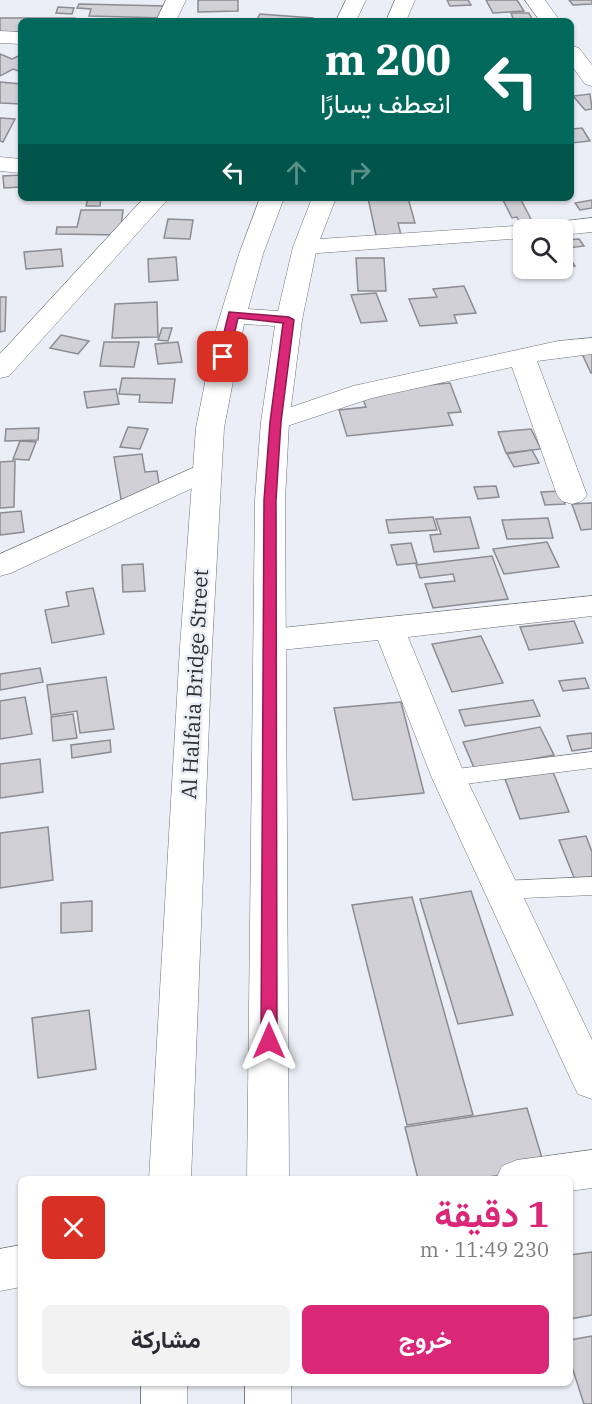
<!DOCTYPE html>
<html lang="ar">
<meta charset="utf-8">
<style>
:root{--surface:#fff;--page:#f2f2f3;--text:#2b2b33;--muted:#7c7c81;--accent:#db2777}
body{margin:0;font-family:"IBM Plex Serif",Vazirmatn,serif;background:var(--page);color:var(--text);direction:rtl;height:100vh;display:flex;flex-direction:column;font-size:22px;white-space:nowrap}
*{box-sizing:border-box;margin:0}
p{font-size:20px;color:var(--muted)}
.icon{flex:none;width:33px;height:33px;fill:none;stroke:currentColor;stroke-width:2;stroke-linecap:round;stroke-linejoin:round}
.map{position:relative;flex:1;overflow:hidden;direction:ltr}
.panel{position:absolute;left:18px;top:1176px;width:555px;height:210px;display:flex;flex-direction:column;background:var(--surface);border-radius:9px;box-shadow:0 2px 4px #0004;direction:rtl}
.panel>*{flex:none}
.banner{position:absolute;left:18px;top:18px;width:556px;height:183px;border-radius:9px;box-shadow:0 2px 4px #0004;direction:rtl;background:#00695c;color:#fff;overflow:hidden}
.fabs{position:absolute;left:513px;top:219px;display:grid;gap:12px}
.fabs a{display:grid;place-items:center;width:60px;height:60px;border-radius:9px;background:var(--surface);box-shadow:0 2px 4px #0004;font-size:30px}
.pin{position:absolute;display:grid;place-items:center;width:51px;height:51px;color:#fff;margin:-26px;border-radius:12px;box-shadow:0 3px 9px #0006}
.me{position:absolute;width:66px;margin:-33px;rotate:0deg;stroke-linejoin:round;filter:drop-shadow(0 0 4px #0008)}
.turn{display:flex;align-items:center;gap:21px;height:126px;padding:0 24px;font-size:27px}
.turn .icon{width:78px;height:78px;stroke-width:2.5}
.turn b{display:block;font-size:42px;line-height:51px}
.lanes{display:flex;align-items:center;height:57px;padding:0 24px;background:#0003;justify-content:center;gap:30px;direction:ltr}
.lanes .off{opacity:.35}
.round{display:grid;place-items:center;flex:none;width:63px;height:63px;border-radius:9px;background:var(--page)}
.summary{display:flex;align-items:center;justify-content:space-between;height:102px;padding:0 24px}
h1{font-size:36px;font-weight:700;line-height:45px;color:var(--accent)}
.button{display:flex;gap:12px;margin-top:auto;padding:12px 24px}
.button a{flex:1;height:69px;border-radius:9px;background:var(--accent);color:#fff;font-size:24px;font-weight:700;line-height:69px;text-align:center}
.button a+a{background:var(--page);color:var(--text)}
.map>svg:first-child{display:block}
</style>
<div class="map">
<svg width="592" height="1404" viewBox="0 0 592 1404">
<rect width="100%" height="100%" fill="#ebeef6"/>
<g fill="#d1d0d7" stroke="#8d8b93" stroke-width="1.5">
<path d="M198 0H238V11L198 12Z"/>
<path d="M447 0H468L471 5 450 6Z"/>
<path d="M486 0H517L524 11 493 13Z"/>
<path d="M569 0H592V4L573 5Z"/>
<path d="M79 4 166 6 163 18 89 16 91 9 77 8Z"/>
<path d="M58 7 74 8 72 14 56 13Z"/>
<path d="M511 13H529L532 19 537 21H514Z"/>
<path d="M260 14 313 18 312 21H256Z"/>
<path d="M0 18H75V21H21V32H0Z"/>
<path d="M0 54 12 59 21 55V72L13 69 0 76Z"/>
<path d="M0 82 21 84V104L0 103Z"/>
<path d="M590 94 592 109 585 110 573 96Z"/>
<path d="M0 118 15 119 3 142 0 141Z"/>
<path d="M582 128 590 141 572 143V129Z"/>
<path d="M21 175V187L4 188 3 176Z"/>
<path d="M88 198H101L100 206H86Z"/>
<path d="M368 198H408L415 223H398L402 239 377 240Z"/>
<path d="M502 198H520L533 223 520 224 517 217 512 218Z"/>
<path d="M592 200V208L580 210 575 203Z"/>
<path d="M81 210H123L120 235 56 234 57 227H77Z"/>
<path d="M168 219 193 220 190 239 164 238Z"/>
<path d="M579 239 584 246 568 248 564 240Z"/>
<path d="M562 248H563L575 266 562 267Z"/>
<path d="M61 249 63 266 26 269 24 252Z"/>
<path d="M176 257 178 280 149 282 148 259Z"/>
<path d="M356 258H384L386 291H358Z"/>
<path d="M464 286 476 313 454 315 457 323 420 326 409 299 437 297 433 289Z"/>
<path d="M376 293 387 321 361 323 351 295Z"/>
<path d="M0 297H6L5 331 0 332Z"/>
<path d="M157 302 158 337 112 338 115 304Z"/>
<path d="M162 328H172L168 341 158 340Z"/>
<path d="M61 335 89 341 78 354 50 348Z"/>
<path d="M104 342H139L134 367 100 366Z"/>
<path d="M178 342 182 362 158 364 155 344Z"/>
<path d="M592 353V373H591L582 354Z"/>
<path d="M122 378 175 379 172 403 139 402 140 395 119 394Z"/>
<path d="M450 383 461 412 448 413 453 425 347 436 339 410 366 407 360 391Z"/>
<path d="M116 389 119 404 87 408 84 392Z"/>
<path d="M128 427 148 429 140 449 120 447Z"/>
<path d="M39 428 38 440 5 441 6 429Z"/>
<path d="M531 429 541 449 506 453 498 432Z"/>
<path d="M20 441 36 442 29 460 13 459Z"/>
<path d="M532 450 539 463 514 467 507 454Z"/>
<path d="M142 454 145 472 157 471 161 495 121 499 114 457Z"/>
<path d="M15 461 14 507 0 508V462Z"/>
<path d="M496 486 499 497 478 499 474 487Z"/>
<path d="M561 491 565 504 545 505 541 492Z"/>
<path d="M592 503V529L581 530 572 504Z"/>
<path d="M21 511 24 532 0 535V513Z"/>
<path d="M433 517 437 530 389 533 386 520Z"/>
<path d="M470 517 479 548 434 552 430 535 441 534 436 519Z"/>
<path d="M548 518 553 538 507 539 502 520Z"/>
<path d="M547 542 559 567 504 574 493 549Z"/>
<path d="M411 543 417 563 397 565 391 545Z"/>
<path d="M492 556 508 599 433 608 425 584 455 581 453 574 420 578 416 565Z"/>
<path d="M143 564 145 591 123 592 122 565Z"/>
<path d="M93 588 104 634 52 643 45 610 69 606 66 592Z"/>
<path d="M574 621 583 643 529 650 520 627Z"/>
<path d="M481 636 503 683 452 692 432 644Z"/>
<path d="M40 668 43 682 0 690V674Z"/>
<path d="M106 677 114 729 80 733 77 711 51 715 47 685Z"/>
<path d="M585 678 589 688 563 691 559 681Z"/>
<path d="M25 697 32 734 0 739V701Z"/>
<path d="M533 700 540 716 465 726 459 710Z"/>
<path d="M401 702 424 793 353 800 334 708Z"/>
<path d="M73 714 77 738 53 741 51 717Z"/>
<path d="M540 727 554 755 475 770 463 742Z"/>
<path d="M592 733V748L572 751 567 736Z"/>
<path d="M110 740 111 752 72 758 71 745Z"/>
<path d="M40 759 43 792 0 798V764Z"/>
<path d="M553 772 569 812 520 819 505 779Z"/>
<path d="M48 827 53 880 0 888V833Z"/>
<path d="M586 836 592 852V878L575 880 559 840Z"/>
<path d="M471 891 513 1015 458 1024 420 899Z"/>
<path d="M412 897 473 1115 407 1125 352 905Z"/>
<path d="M92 901V931L61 933V903Z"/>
<path d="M89 1010 96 1069 38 1078 32 1018Z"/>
<path d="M527 1108 545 1168 476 1179H418L405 1127Z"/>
<path d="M592 1252V1315L570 1319V1255Z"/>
<path d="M592 1336V1404H584L570 1361V1340Z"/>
</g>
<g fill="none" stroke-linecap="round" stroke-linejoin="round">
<defs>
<g id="lane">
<path d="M592 752V768L449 786 441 784 438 778 441 772 449 770Z"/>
<path d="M592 877V895L501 899 493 896 489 890 493 884 501 881Z"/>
</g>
<g id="street">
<path d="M166 0H186L176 21H156Z"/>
<path d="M525 0H545L560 21H540Z"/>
<path d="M0 31 21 32V44L0 43Z"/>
<path d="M572 46 579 48 592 65V86L585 84 572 66Z"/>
<path d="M0 157 21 159V173L0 171Z"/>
<path d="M144 198H169L9 376 0 378V354Z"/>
<path d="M592 218V232L562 235V230H524V238L305 254 296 252 293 247 296 242 305 240 529 225Z"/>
<path d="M592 338V354L537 361 587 495 582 501 572 504 562 501 557 495 512 367 372 398 275 430 265 428 261 422 265 416 353 386 558 341Z"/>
<path d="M206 462 216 465 220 471 216 477 11 573 0 576V554Z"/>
<path d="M592 596V616L408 637 466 778 592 1040V1099L578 1094 572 1082 432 778 378 640 271 651 260 648 255 640 260 632 271 629Z"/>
<path d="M592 1150V1188L570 1191V1179H496L502 1166 517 1160Z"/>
<path d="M21 1245V1287L0 1291V1249Z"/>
</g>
<g id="primary">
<path d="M346 0H366L356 21H336Z"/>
<path d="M395 0H415L406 21H386Z"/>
<path d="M260 198H284L263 254 248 309 278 311 293 247 312 198H336L317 247 302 320 289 422 285 500 289 1179H247L255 500 261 422 275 326 244 324 224 428 212 647 191 1179H149L180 647 196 428 215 333 239 254Z"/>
<rect x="141" y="1383" width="46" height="21"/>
<rect x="245" y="1383" width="46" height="21"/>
</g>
</defs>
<use href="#lane" stroke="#707379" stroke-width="1"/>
<use href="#street" stroke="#707379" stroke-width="1"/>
<use href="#primary" stroke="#707379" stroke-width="1"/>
<use href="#lane" fill="#fff" fill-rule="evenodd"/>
<use href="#street" fill="#fff" fill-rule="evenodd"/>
<use href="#primary" fill="#fff" fill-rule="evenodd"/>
</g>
<path fill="#db2777" stroke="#8e194d" stroke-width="1.5" d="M229 312 289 317 294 320 281 422 276 500 277 1041 275 1045 269 1047 263 1045 261 1041 264 500 270 422 283 323 238 318 229 357 223 360 218 357Z"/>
<g text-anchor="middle" stroke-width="5" stroke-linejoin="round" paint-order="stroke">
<g font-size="21" fill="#2e3032" stroke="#ebeef6">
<text transform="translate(195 684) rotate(-87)" y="7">Al Halfaia Bridge Street</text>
</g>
</g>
</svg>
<div class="fabs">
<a><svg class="icon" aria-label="search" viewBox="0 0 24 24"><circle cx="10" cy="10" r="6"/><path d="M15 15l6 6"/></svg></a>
</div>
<div class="pin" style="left:223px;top:357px;background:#d93025"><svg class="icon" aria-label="arrive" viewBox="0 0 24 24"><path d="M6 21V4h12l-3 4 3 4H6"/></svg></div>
<svg class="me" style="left:269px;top:1041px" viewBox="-20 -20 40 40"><path d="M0-17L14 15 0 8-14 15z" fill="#db2777" stroke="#fff" stroke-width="4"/></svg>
<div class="banner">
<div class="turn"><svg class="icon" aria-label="left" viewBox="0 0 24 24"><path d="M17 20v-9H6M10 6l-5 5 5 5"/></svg><div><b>200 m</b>انعطف يسارًا</div></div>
<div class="lanes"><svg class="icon" aria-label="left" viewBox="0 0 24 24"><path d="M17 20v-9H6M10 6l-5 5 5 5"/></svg><svg class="icon off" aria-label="ahead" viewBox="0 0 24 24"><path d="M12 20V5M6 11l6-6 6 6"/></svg><svg class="icon off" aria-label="right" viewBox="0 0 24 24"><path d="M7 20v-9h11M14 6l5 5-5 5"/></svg></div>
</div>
<section class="panel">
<div class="summary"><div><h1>1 دقيقة</h1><p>230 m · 11:49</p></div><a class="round" style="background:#d93025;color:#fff"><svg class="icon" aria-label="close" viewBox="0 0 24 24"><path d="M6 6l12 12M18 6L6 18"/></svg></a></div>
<div class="button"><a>خروج</a><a>مشاركة</a></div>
</section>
</div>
